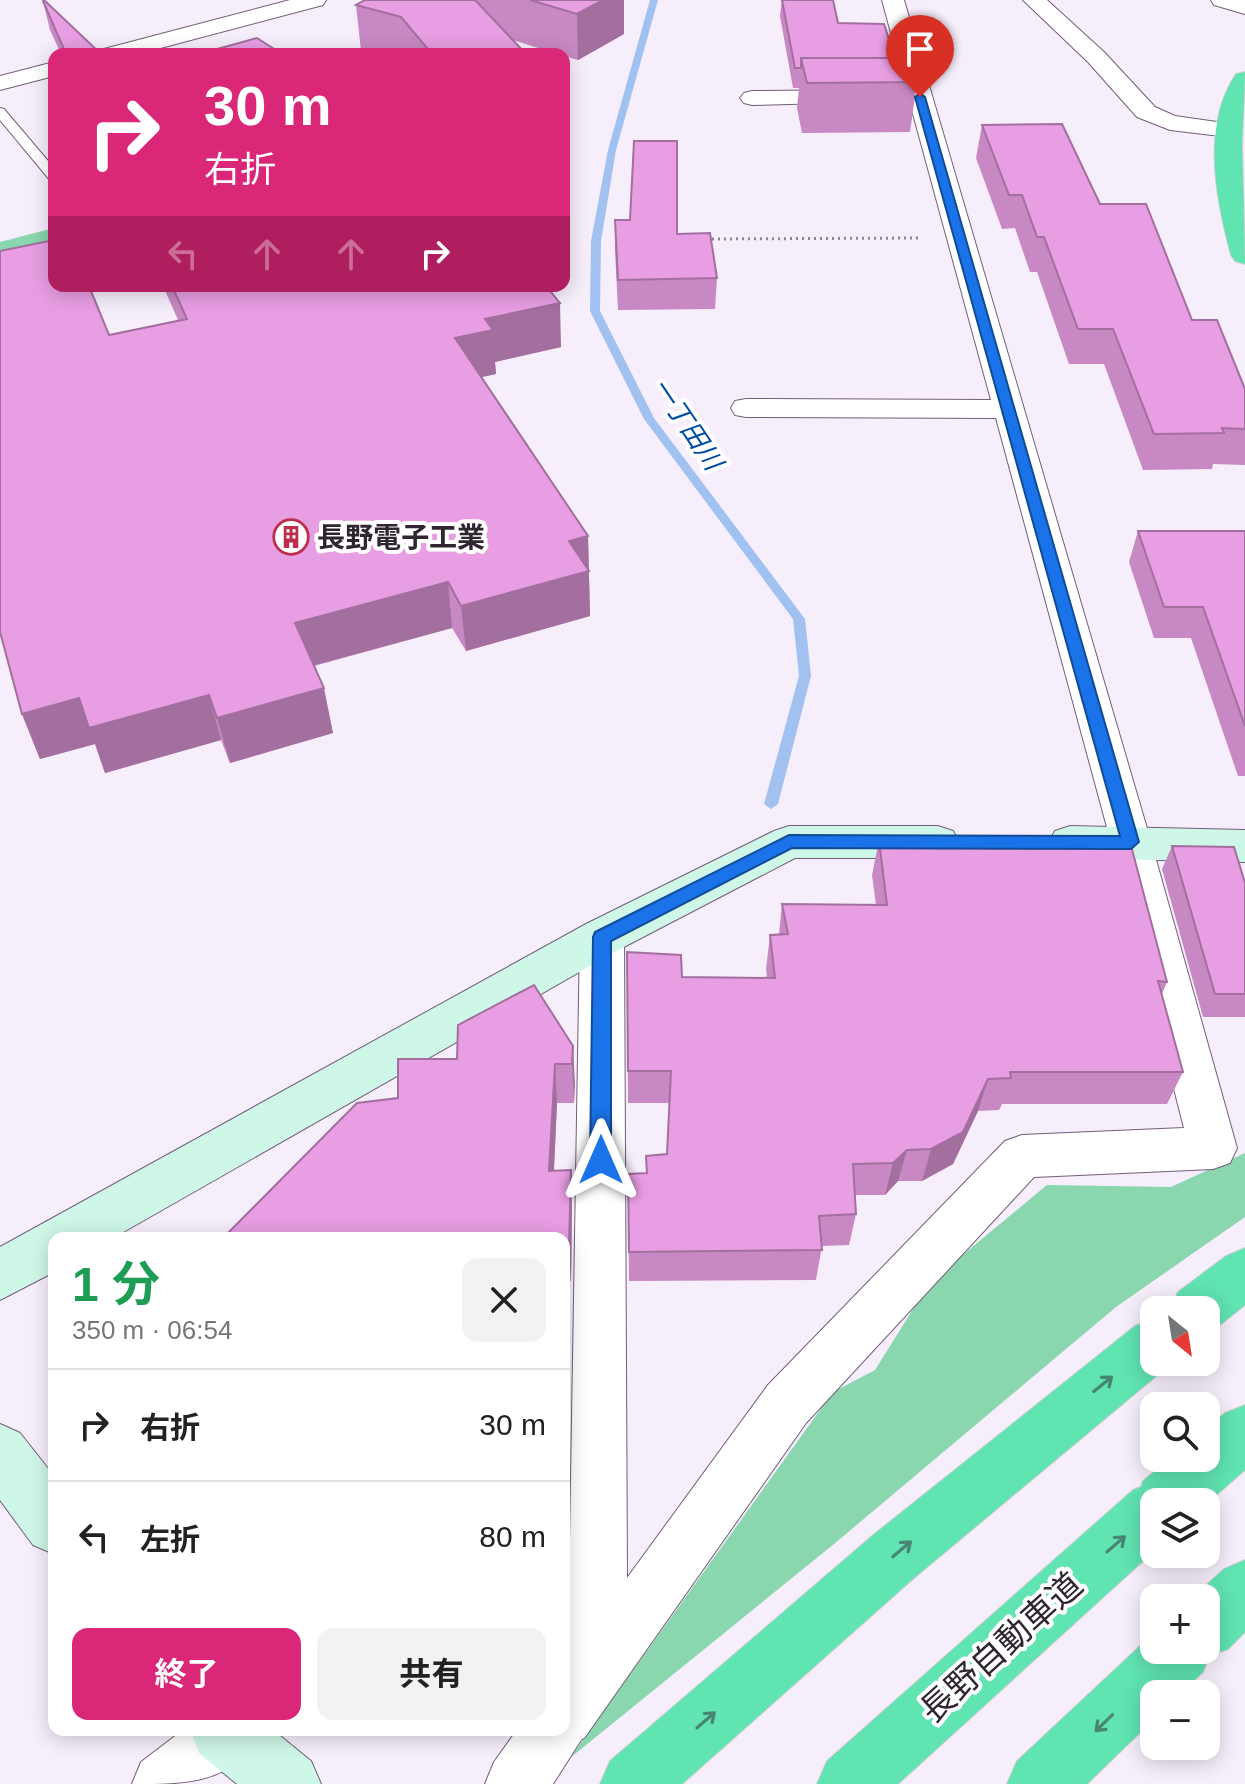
<!DOCTYPE html>
<html lang="ja">
<meta charset="utf-8">
<style>
:root{--surface:#fff;--page:#f2f2f2;--text:#222;--muted:#767676;--line:#e0e0e0;--accent:#db2777}
body{margin:0;font-family:Arial,"Noto Sans JP",sans-serif;background:var(--page);color:var(--text);height:100vh;display:flex;flex-direction:column;font-size:30px;white-space:nowrap}
*{box-sizing:border-box;margin:0}
p{font-size:26px;color:var(--muted)}
.icon{flex:none;width:44px;height:44px;fill:none;stroke:currentColor;stroke-width:2;stroke-linecap:round;stroke-linejoin:round}
.map{position:relative;flex:1;overflow:hidden}
.sheet{position:absolute;left:48px;top:1232px;width:522px;height:504px;display:flex;flex-direction:column;background:var(--surface);border-radius:16px;box-shadow:0 4px 20px #0003}
.sheet>*{flex:none}
.guide{position:absolute;left:48px;top:48px;width:522px;height:244px;border-radius:16px;box-shadow:0 4px 20px #0003;background:#db2777;color:#fff;overflow:hidden}
.needle{width:52px;rotate:150deg}
.tools{position:absolute;left:1140px;top:1296px;display:grid;gap:16px}
.tools a{display:grid;place-items:center;width:80px;height:80px;border-radius:16px;background:var(--surface);box-shadow:0 4px 20px #0003;font-size:40px}
.pin{position:absolute;display:grid;place-items:center;width:68px;height:68px;color:#fff;margin:-82px -34px;border-radius:50% 50% 50% 0;rotate:-45deg;box-shadow:0 0 8px #0007}
.pin .icon{rotate:45deg}
.me{position:absolute;width:88px;margin:-44px;rotate:0deg;stroke-linejoin:round;filter:drop-shadow(0 0 6px #0008)}
.turn{display:flex;align-items:center;gap:28px;height:168px;padding:0 24px;font-size:36px}
.turn .icon{width:104px;height:104px;stroke-width:2.5}
.turn b{display:block;font-size:56px;line-height:68px}
.lanes{display:flex;align-items:center;height:76px;padding:0 24px;background:#0003;justify-content:center;gap:40px;direction:ltr}
.lanes .off{opacity:.35}
.round{display:grid;place-items:center;flex:none;width:84px;height:84px;border-radius:16px;background:var(--page)}
.headline{display:flex;align-items:center;justify-content:space-between;height:136px;padding:0 24px}
h1{font-size:48px;font-weight:700;line-height:60px;color:#1e9e55}
.button{display:flex;gap:16px;margin-top:auto;padding:16px 24px}
.button a{flex:1;height:92px;border-radius:16px;background:var(--accent);color:#fff;font-size:32px;font-weight:700;line-height:92px;text-align:center}
.button a+a{background:var(--page);color:var(--text)}
ul{padding:0;list-style:none}
li{display:flex;align-items:center;gap:24px;height:112px;padding:0 24px;border-top:2px solid var(--line)}
li div{flex:1}
li b{display:block;font-size:30px}
li em{font-style:normal}
.map>svg:first-child{display:block}
</style>
<div class="map">
<svg width="1245" height="1784" viewBox="0 0 1245 1784">
<rect width="100%" height="100%" fill="#f7eefb"/>
<g fill="#89d6af">
<path d="M54 228V240L0 257V242Z"/>
<path d="M1245 1153V1217L1116 1307 834 1544 570 1758 833 1392 875 1370 930 1282 1047 1185 1171 1187Z"/>
</g>
<g fill="none" stroke-linecap="round" stroke-linejoin="round">
<path fill="#a1c2f0" fill-rule="evenodd" d="M650 0H658L616 150 601 241 600 311 654 418 805 619 811 676 778 804 771 809 764 804 799 676 793 619 644 419 590 311 591 241 608 150Z"/>
<defs>
<path id="lane" d="M0 108 4 109 54 168V180L49 179 0 120Z"/>
<g id="street">
<path d="M290 0H326L323 5 138 54H101L104 49Z"/>
<path d="M882 0H904L1151 842 1237 1148 1230 1163 1213 1169 1034 1177 806 1423 585 1737 581 1740 553 1784H485L494 1762 517 1730H564V1665L568 1659 580 937 587 925 602 920 617 925 624 937 627 1578 768 1385 1005 1141 1022 1135 1184 1128 1111 842 996 418 746 417 735 415 731 408 735 401 746 399 991 400Z"/>
<path d="M1023 0H1047L1104 52 1155 107 1175 116 1238 125 1241 130 1238 135 1229 137 1170 130 1137 117 1088 62Z"/>
<path d="M1211 0H1245V14L1214 5Z"/>
<path d="M54 62V76L0 90V76Z"/>
<path d="M855 90 863 92 867 97 863 102 752 105 744 103 740 98 744 93 752 91Z"/>
<path d="M183 1730H256L258 1735C232 1784 187 1784 132 1784L141 1762Z"/>
</g>
<g id="secondary">
<path d="M789 826H938L953 831 959 842 953 853 938 858H795L618 950 113 1238H54V1272L0 1300V1247L586 924 774 831Z"/>
<path d="M1070 826 1245 830V862L1070 858 1055 853 1049 842 1055 831Z"/>
<path d="M0 1424 20 1433 54 1476V1554L33 1545 0 1500Z"/>
<path d="M190 1730H273L311 1761 321 1784H237L199 1753Z"/>
</g>
<g id="highway">
<path d="M1245 72 1242 144 1245 264 1235 261 1231 255C1216 199 1201 126 1236 74Z"/>
<path d="M1245 1248V1305L1216 1328 1206 1332V1310H1170L1178 1292 1226 1256Z"/>
<path d="M1154 1318V1362H1173L914 1578 682 1784H600L610 1761 872 1536 1135 1326Z"/>
<path d="M1245 1405V1470L1206 1504 1154 1502V1551L898 1784H817L827 1761 1133 1490 1141 1487 1143 1481 1171 1458H1206V1429L1225 1413Z"/>
<path d="M1245 1560V1632L1228 1649 1209 1656 1203 1672 1180 1694H1154V1719L1087 1784H1007L1017 1761 1154 1633V1650H1206V1598H1192L1224 1569Z"/>
</g>
</defs>
<use href="#lane" stroke="#725e79" stroke-width="2"/>
<use href="#street" stroke="#725e79" stroke-width="2"/>
<use href="#secondary" stroke="#725e79" stroke-width="2"/>
<use href="#highway" stroke="#d1cfd2" stroke-width="2"/>
<path stroke="#8e8592" stroke-width="3" stroke-dasharray="2 4" stroke-linecap="butt" d="M706 239 920 238"/>
<use href="#lane" fill="#fff" fill-rule="evenodd"/>
<use href="#street" fill="#fff" fill-rule="evenodd"/>
<use href="#secondary" fill="#cff7e8" fill-rule="evenodd"/>
<use href="#highway" fill="#60e4b1" fill-rule="evenodd"/>
</g>
<g fill="#c888c3">
<path d="M365 0H624V34L578 60 564 56V54H557L513 40 526 54H371L361 51 356 5Z"/>
<path d="M782 0H833L838 23 895 58 917 82 910 132 802 133 797 108 799 88H793L780 16Z"/>
<path d="M43 1 101 54H61L50 30Z"/>
<path d="M982 125 1100 204 1192 320 1245 389V465L1213 464 1212 469 1143 470 1104 364H1069L1037 272H1030L1015 228 1002 229 976 158Z"/>
<path d="M615 220 677 234 717 278 715 309 618 310 615 250Z"/>
<path d="M163 286H546L561 347 495 362 496 374 481 377 588 536 590 616 466 651 452 628 314 666 333 733 230 763 221 740 105 773 95 744 40 759 22 714 109 335 178 320Z"/>
<path d="M1138 531H1245V776H1238L1191 638H1154L1129 562Z"/>
<path d="M879 840 1167 982 1162 994 1183 1072 1167 1104H1002L999 1110 978 1111 953 1164 922 1181H898L885 1195H855L856 1214 849 1245 822 1246 816 1280 629 1281 628 1174 646 1173V1156L667 1154 669 1103H628L627 952 682 977 767 978 766 969 770 935 779 934 782 904 876 905 872 875Z"/>
<path d="M1172 846 1245 883V1017H1203L1162 869Z"/>
<path d="M573 1046 574 1103H557L554 1171 572 1208 571 1281H564V1238L398 1098 457 1059Z"/>
</g>
<g fill="#a26f9f">
<path d="M571 0H624V34L578 60 577 14Z"/>
<path d="M568 99 569 148 564 149V100Z"/>
<path d="M560 303 561 347 495 362 496 374 459 382 455 338 485 319Z"/>
<path d="M588 536 590 616 466 651 461 606 569 541Z"/>
<path d="M448 582 452 628 304 668 295 623Z"/>
<path d="M324 688 333 733 230 763 217 718Z"/>
<path d="M209 695 221 740 105 773 95 744 40 759 22 714 79 698Z"/>
<path d="M573 1046 575 1086 574 1103 572 1064Z"/>
<path d="M555 1064 557 1103 552 1209 549 1171Z"/>
<path d="M988 1079 978 1111 953 1164 922 1181 931 1149Z"/>
<path d="M907 1150 898 1181 885 1195 893 1163Z"/>
<path d="M571 1170 572 1208 571 1281 569 1245Z"/>
<path d="M565 1327 567 1361 564 1435V1347Z"/>
</g>
<g fill="#e89ee3" stroke="#a26f9f" stroke-width="2">
<path d="M44 0 101 54H66L43 1Z"/>
<path d="M365 0H475L526 54H432L401 17 356 5Z"/>
<path d="M530 0H603L577 14Z"/>
<path d="M782 0H833L838 23 884 24 895 58H801V68H795Z"/>
<path d="M257 38 282 54H199Z"/>
<path d="M801 58H909L917 82 807 83Z"/>
<path d="M1062 124 1100 204H1146L1192 320H1217L1245 389V429L1222 428 1224 433 1154 434 1113 329H1078L1044 237H1037L1022 195H1009L982 125Z"/>
<path d="M634 141H677V234L710 233 717 278 618 280 615 220H630Z"/>
<path d="M54 240V286H89L109 335 187 319 172 286H546L560 303 485 319 493 330 455 338 588 536 569 541 589 571 461 606 448 582 295 623 324 688 217 718 209 695 89 728 79 698 22 714 0 632V251Z"/>
<path d="M1138 531H1245V726L1203 607H1164Z"/>
<path d="M1129 838 1167 982 1158 981 1183 1072H1010L1011 1078 988 1079 963 1132 931 1149 907 1150 893 1163 853 1164 856 1214 819 1216 822 1250 629 1252 628 1174 647 1173 646 1156 667 1154 671 1071H628L627 952 681 955 682 977 775 978 770 935 788 934 782 904 887 905 879 840Z"/>
<path d="M1172 846 1234 847 1245 883V994H1215Z"/>
<path d="M534 985 573 1046 572 1064H555L549 1171 571 1170 569 1245H564V1238H223L357 1103 398 1098V1059H457L458 1025Z"/>
</g>
<defs><path id="oneway-shaft" d="M-6 0H5M1.5-3L5.5 0L1.5 3" fill="none" stroke-width="1.6" stroke-linecap="round" stroke-linejoin="round" transform="scale(2)"/></defs>
<g stroke="#488572">
<use href="#oneway-shaft" transform="translate(1103 1384) rotate(-39)"/>
<use href="#oneway-shaft" transform="translate(1116 1544) rotate(-41)"/>
<use href="#oneway-shaft" transform="translate(902 1549) rotate(-40)"/>
<use href="#oneway-shaft" transform="translate(706 1720) rotate(-41)"/>
<use href="#oneway-shaft" transform="translate(1104 1723) rotate(136)"/>
</g>
<path fill="#1a73e8" stroke="#114b97" stroke-width="2" d="M920 93 925 97 1139 842 1131 849 792 848 611 941V1160L608 1166 601 1169 593 1166 590 1160 593 937 595 932 789 835 1120 836 915 97Z"/>
<defs>
<symbol id="building-ring" viewBox="-11 -11 22 22"><circle r="9.5" fill="#fff" stroke="#bd2d4c" stroke-width="1.5"/><path d="M-4-6H4V6H1V3H-1V6H-4ZM-2.5-4.3h1.7v1.8h-1.7ZM.8-4.3h1.7v1.8H.8ZM-2.5-1h1.7V.8h-1.7ZM.8-1h1.7V.8H.8Z" fill="#bd2d4c"/></symbol>
</defs>
<g fill-rule="evenodd">
<use href="#building-ring" x="271" y="517" width="40" height="40"/>
</g>
<g text-anchor="middle" stroke-width="8" stroke-linejoin="round" paint-order="stroke">
<g font-size="26" font-style="italic" fill="#004ba2" stroke="#fff">
<text transform="translate(687 424) rotate(56)" y="9">一丁田川</text>
</g>
<g font-size="28" font-weight="bold" fill="#2f2632" stroke="#fff" text-anchor="start">
<text x="317" y="547">長野電子工業</text>
</g>
<g font-size="34" fill="#2f2632" stroke="#fff">
<text transform="translate(1001 1647) rotate(-42)" y="12">長野自動車道</text>
</g>
</g>
</svg>
<div class="tools">
<a><svg class="needle" viewBox="-14 -14 28 28"><path d="M0-13l5 13h-10z" fill="#e53935"/><path d="M0 13l5-13h-10z" fill="#767676"/></svg></a>
<a><svg class="icon" aria-label="search" viewBox="0 0 24 24"><circle cx="10" cy="10" r="6"/><path d="M15 15l6 6"/></svg></a>
<a><svg class="icon" aria-label="layers" viewBox="0 0 24 24"><path d="M12 4l9 5-9 5-9-5zM3 14l9 5 9-5"/></svg></a>
<a>+</a>
<a>−</a>
</div>
<div class="pin" style="left:920px;top:97px;background:#d93025"><svg class="icon" aria-label="arrive" viewBox="0 0 24 24"><path d="M6 21V4h12l-3 4 3 4H6"/></svg></div>
<svg class="me" style="left:601px;top:1160px" viewBox="-20 -20 40 40"><path d="M0-17L14 15 0 8-14 15z" fill="#1a73e8" stroke="#fff" stroke-width="4"/></svg>
<div class="guide">
<div class="turn"><svg class="icon" aria-label="right" viewBox="0 0 24 24"><path d="M7 20v-9h11M14 6l5 5-5 5"/></svg><div><b>30 m</b>右折</div></div>
<div class="lanes"><svg class="icon off" aria-label="left" viewBox="0 0 24 24"><path d="M17 20v-9H6M10 6l-5 5 5 5"/></svg><svg class="icon off" aria-label="ahead" viewBox="0 0 24 24"><path d="M12 20V5M6 11l6-6 6 6"/></svg><svg class="icon off" aria-label="ahead" viewBox="0 0 24 24"><path d="M12 20V5M6 11l6-6 6 6"/></svg><svg class="icon" aria-label="right" viewBox="0 0 24 24"><path d="M7 20v-9h11M14 6l5 5-5 5"/></svg></div>
</div>
<section class="sheet">
<div class="headline"><div><h1>1 分</h1><p>350 m · 06:54</p></div><a class="round"><svg class="icon" aria-label="close" viewBox="0 0 24 24"><path d="M6 6l12 12M18 6L6 18"/></svg></a></div>
<ul>
<li><svg class="icon" aria-label="right" viewBox="0 0 24 24"><path d="M7 20v-9h11M14 6l5 5-5 5"/></svg><div><b>右折</b></div><em>30 m</em></li>
<li><svg class="icon" aria-label="left" viewBox="0 0 24 24"><path d="M17 20v-9H6M10 6l-5 5 5 5"/></svg><div><b>左折</b></div><em>80 m</em></li>
</ul>
<div class="button"><a>終了</a><a>共有</a></div>
</section>
</div>
